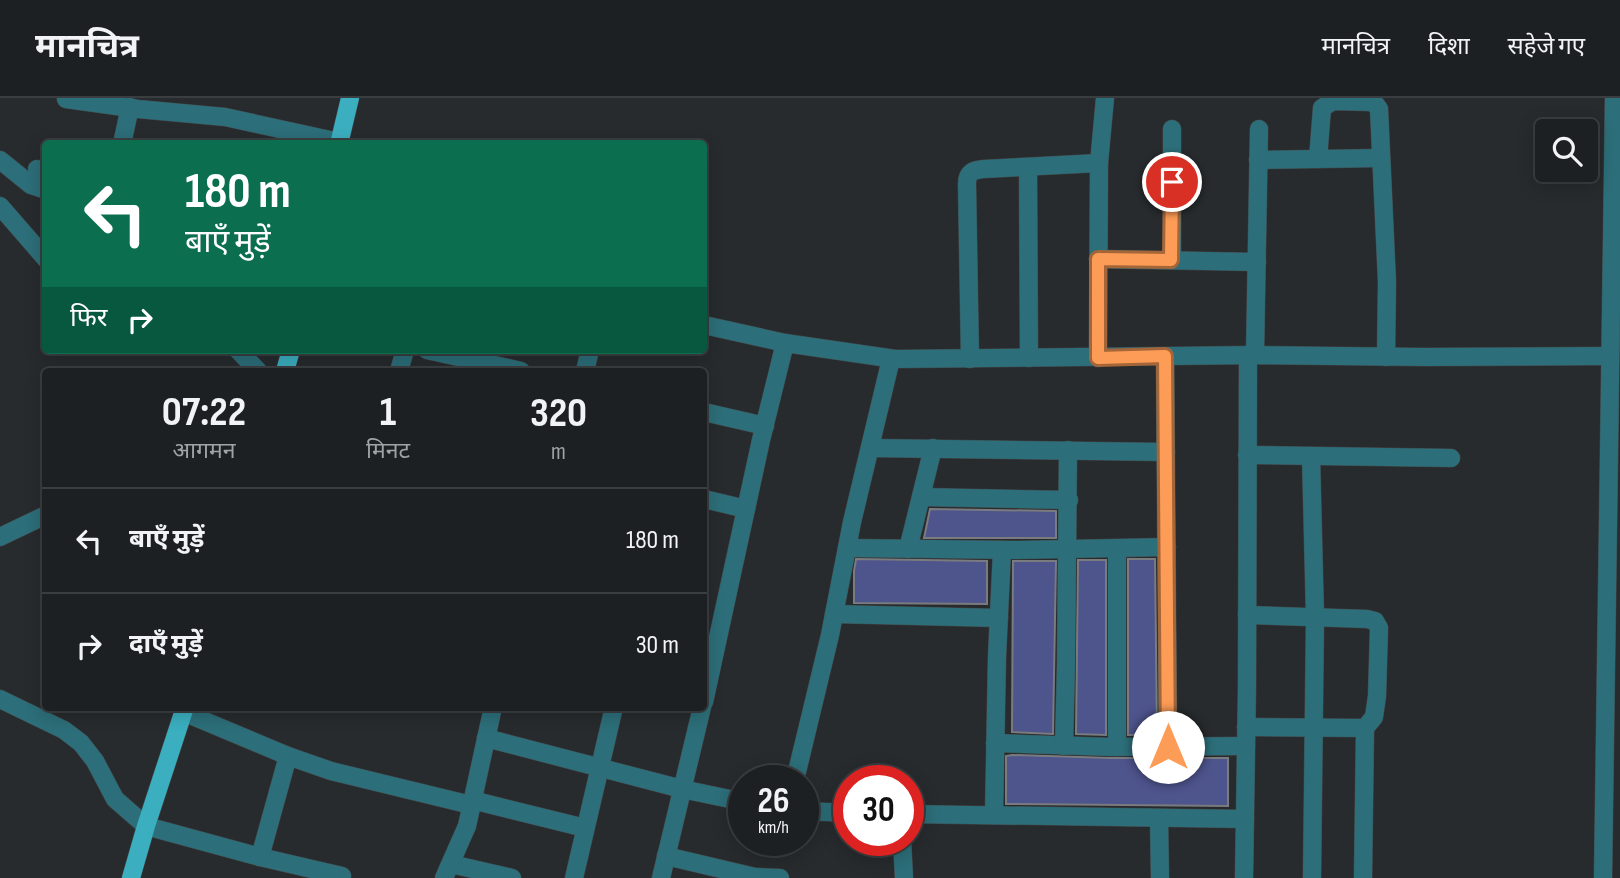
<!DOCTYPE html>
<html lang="hi">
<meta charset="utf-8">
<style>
:root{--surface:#1d2022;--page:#2a2d2f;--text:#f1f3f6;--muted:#a0a3a5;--line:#3b3e40}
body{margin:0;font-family:"Sofia Sans Condensed","Noto Sans Devanagari",sans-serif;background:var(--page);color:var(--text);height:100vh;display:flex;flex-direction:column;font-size:26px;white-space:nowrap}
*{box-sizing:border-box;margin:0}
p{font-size:23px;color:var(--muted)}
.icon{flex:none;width:38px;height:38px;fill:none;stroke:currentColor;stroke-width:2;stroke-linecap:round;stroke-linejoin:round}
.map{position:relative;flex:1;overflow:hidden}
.sheet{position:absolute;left:42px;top:270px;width:665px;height:343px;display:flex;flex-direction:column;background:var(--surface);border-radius:7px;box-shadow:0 4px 18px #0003,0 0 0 2px var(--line)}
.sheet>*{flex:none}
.guide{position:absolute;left:42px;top:42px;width:665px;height:214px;border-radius:7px;box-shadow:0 4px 18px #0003,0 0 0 2px var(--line);background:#0b6e4f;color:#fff;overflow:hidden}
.fabs{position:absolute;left:1535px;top:21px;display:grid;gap:14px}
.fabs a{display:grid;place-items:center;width:63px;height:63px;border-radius:7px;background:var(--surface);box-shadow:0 4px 18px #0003,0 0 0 2px var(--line);font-size:35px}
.speed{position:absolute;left:728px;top:667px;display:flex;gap:14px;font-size:35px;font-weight:700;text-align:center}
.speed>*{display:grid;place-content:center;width:91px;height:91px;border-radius:50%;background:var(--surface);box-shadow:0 4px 18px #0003,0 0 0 2px var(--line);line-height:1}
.speed small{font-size:18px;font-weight:400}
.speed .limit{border:10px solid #d22;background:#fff;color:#111}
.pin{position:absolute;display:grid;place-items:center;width:60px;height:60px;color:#fff;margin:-30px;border:4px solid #fff;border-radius:50%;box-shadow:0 2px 7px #0007}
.me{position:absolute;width:77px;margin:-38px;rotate:0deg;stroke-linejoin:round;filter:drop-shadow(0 0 5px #0008)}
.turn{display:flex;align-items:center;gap:24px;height:147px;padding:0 28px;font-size:32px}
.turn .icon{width:91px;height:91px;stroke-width:2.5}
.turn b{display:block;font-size:49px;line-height:60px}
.then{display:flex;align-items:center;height:66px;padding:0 28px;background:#0003;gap:14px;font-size:26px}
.eta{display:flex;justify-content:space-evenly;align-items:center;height:119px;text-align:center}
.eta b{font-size:42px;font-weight:700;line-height:49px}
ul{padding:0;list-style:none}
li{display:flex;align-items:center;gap:21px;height:105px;padding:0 28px;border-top:2px solid var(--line)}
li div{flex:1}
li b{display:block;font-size:26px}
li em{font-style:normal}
header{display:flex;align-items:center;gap:42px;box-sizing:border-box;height:98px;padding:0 35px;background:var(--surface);border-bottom:2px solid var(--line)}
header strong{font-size:33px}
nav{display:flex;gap:38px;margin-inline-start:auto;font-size:24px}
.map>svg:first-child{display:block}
</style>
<header>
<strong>मानचित्र</strong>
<nav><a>मानचित्र</a><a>दिशा</a><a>सहेजे गए</a></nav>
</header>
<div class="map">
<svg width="1620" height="780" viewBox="0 0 1620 780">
<rect width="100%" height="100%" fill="#272b2d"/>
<g fill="#4e548c" stroke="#7a7b7f" stroke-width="2">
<path d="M930 411 1056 413V440H924Z"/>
<path d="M856 461 987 463V506L854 505V473Z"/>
<path d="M1128 461H1155L1157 637H1128Z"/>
<path d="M1078 462H1106V637L1076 636Z"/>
<path d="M1013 463H1056L1053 636 1012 634Z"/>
<path d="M1012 657 1111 660H1228V708L1006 706V658Z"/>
</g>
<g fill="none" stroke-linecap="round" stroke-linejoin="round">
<defs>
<g id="minor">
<path d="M66 1 138 11 225 19 339 44"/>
<path d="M122 46 130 9"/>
<path d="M1318 61 1322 10 1333 3 1371 4 1376 7 1379 11 1387 184 1386 259"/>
<path d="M0 62 31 87 46 92"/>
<path d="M1258 62 1381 60"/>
<path d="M1028 69 1029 260"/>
<path d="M37 71 46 73"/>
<path d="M0 108 46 161"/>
<path d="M1098 161 1257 164"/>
<path d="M1172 162V31"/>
<path d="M704 227 785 245 895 261 1255 257 1423 259 1610 258"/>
<path d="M238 252 258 273"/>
<path d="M427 252 521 273"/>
<path d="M1255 257 1259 31"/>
<path d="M1165 259 1168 649"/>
<path d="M1098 260 1099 65 1105 0"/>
<path d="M970 261 967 86C967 74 973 72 984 71L1099 65"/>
<path d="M399 273 405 252"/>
<path d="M585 273 590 252"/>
<path d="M704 314 765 328"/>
<path d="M870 350 1166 354"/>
<path d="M1247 357 1451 360"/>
<path d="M1311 358 1315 519 1312 780"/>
<path d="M921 399 1069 402"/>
<path d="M704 401 746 411"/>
<path d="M0 439 46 417"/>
<path d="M847 450 1017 452 1167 449"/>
<path d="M908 451 933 350"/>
<path d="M834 516 999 520"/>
<path d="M0 601 64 632 81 645 95 663 115 701 146 728 260 759 342 778"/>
<path d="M704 604 761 342 785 245"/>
<path d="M183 614 288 658 331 673 471 707"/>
<path d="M1246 629 1365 630 1374 619 1377 598 1379 530 1375 523 1367 521 1247 517"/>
<path d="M486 640 682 691 744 704"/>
<path d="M995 645 1111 649 1246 648"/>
<path d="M1064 648 1066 567 1068 352"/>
<path d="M1117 649V451"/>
<path d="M795 682 830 537 852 424 891 261"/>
<path d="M472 702 585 730"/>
<path d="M803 713 849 715"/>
<path d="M908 716 1245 721"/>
<path d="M994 717 997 559 1002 452"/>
<path d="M1159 720 1160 780"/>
<path d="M902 742 904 780"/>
<path d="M666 758 755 779V780"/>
<path d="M260 759 288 658"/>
<path d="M451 766 512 780"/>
<path d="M755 779 780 780"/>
<path d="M444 780 467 728 493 609"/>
<path d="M574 780 614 609"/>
<path d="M661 780 702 609"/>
<path d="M1244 780 1247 589 1248 257"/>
<path d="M1363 780 1365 630"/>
<path d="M1603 780 1614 0"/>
</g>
<g id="major">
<path d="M339 46 350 0"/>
<path d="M285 273 291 252"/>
<path d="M131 780 146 728 185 609"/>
</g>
</defs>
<use href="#minor" stroke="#434749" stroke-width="19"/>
<use href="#major" stroke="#434749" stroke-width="19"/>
<use href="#minor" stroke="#2c6e79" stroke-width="18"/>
<use href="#major" stroke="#3baebf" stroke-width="18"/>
</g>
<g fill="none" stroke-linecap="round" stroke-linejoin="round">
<defs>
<path id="route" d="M1168 649 1165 258 1098 260V161L1171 162 1172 84"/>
</defs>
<use href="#route" stroke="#a46538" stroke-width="18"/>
<use href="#route" stroke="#fd9c56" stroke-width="12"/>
</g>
</svg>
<div class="fabs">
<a><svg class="icon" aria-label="search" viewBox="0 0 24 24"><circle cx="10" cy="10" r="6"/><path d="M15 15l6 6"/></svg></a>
</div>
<div class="speed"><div>26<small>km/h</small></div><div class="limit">30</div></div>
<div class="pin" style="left:1172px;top:84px;background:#d93025"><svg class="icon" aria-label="arrive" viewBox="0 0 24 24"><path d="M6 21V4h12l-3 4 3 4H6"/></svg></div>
<svg class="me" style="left:1168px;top:649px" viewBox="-20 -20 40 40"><circle r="19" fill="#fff"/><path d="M0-13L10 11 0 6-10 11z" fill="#fd9c56"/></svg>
<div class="guide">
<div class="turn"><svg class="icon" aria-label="left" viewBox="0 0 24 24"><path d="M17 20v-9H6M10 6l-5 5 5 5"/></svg><div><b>180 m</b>बाएँ मुड़ें</div></div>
<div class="then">फिर<svg class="icon" aria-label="right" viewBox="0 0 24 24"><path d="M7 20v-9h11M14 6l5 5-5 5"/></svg></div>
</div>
<section class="sheet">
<div class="eta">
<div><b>07:22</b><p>आगमन</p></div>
<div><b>1</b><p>मिनट</p></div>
<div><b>320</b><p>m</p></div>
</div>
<ul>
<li><svg class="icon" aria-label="left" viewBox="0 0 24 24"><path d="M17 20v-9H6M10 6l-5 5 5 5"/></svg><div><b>बाएँ मुड़ें</b></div><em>180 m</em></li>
<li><svg class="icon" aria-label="right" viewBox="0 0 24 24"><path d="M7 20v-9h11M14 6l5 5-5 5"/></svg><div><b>दाएँ मुड़ें</b></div><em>30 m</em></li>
</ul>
</section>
</div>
